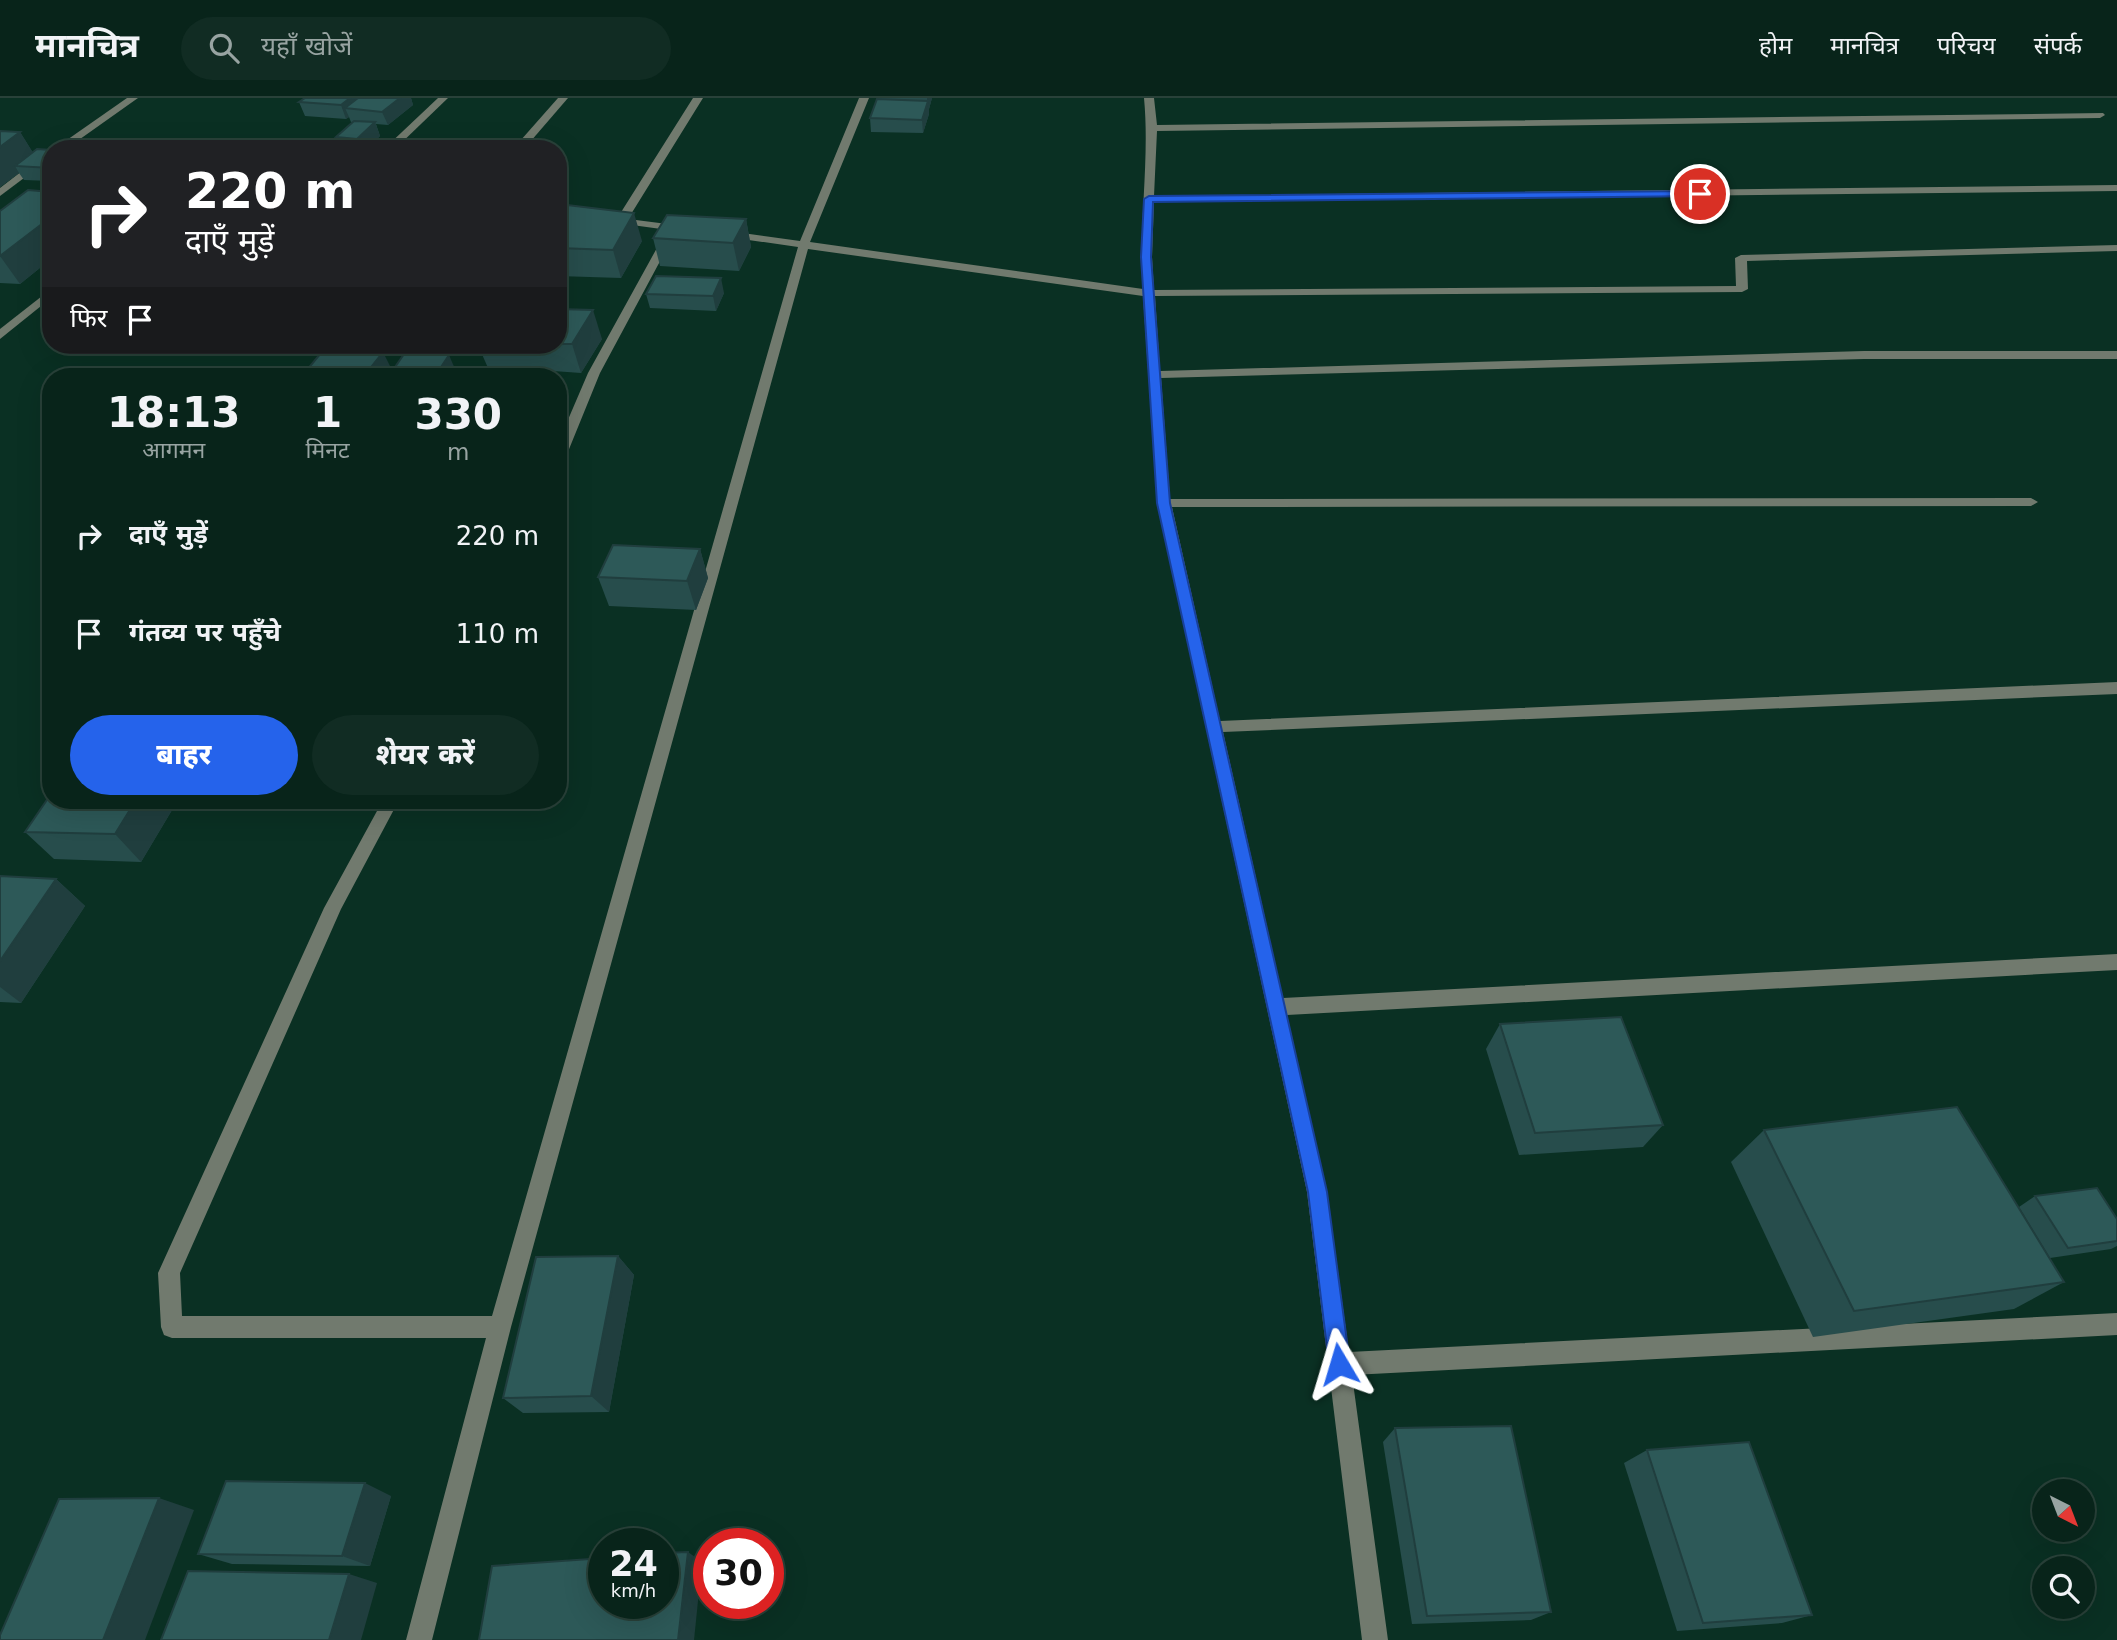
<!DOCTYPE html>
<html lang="hi">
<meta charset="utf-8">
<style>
:root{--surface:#08241a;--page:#112c23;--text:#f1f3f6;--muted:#98a4a2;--line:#294139;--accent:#2563eb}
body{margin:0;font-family:"DejaVu Sans","Noto Sans Devanagari",sans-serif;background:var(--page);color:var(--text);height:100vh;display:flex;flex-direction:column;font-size:26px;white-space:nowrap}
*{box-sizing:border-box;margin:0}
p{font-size:23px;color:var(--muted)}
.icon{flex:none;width:38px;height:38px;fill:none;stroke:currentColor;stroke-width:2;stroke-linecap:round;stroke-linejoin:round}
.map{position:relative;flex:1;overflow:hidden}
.drawer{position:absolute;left:42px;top:270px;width:525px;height:441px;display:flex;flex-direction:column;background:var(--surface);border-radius:28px;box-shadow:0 7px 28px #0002,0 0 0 2px var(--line)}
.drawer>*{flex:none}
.banner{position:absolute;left:42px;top:42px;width:525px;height:214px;border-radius:28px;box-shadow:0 7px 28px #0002,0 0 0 2px var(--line);background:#202124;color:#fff;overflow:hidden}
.needle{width:46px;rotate:138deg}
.tools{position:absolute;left:2032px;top:1381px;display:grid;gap:14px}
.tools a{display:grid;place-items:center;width:63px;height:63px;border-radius:50%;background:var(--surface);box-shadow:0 7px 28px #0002,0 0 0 2px var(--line);font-size:35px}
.speed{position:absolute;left:588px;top:1430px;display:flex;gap:14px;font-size:35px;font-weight:700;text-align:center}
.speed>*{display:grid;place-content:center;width:91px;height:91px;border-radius:50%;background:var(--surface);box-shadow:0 7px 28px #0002,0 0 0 2px var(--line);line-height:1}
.speed small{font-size:18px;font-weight:400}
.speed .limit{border:10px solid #d22;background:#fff;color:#111}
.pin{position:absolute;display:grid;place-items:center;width:60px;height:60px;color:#fff;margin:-30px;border:4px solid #fff;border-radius:50%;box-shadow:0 2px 7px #0007}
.me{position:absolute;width:77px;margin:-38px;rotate:353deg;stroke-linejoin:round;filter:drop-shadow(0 0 5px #0008)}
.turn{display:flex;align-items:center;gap:24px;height:147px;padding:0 28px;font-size:32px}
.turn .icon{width:91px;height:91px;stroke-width:2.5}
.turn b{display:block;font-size:49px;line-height:60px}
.then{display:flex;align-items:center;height:66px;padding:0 28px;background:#0003;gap:14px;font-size:26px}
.eta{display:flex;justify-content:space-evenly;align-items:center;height:119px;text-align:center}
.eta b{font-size:42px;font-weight:800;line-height:49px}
.button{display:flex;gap:14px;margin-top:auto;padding:14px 28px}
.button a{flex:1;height:80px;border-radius:42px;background:var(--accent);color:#fff;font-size:28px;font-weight:800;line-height:80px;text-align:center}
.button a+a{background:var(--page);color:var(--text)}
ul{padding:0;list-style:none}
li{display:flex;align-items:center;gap:21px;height:98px;padding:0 28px}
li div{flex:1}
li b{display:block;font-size:26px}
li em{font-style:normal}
header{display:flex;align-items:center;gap:42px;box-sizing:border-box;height:98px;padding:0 35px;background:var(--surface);border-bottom:2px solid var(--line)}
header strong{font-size:33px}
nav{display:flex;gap:38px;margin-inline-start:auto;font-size:24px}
.search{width:490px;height:63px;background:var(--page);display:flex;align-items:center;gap:18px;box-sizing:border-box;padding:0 24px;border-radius:38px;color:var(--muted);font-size:26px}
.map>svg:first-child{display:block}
</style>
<header>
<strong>मानचित्र</strong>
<div class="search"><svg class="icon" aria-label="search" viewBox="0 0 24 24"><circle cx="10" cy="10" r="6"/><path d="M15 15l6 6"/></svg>यहाँ खोजें</div>
<nav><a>होम</a><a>मानचित्र</a><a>परिचय</a><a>संपर्क</a></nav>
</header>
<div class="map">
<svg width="2117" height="1542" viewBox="0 0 2117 1542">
<rect width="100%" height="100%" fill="#0a3023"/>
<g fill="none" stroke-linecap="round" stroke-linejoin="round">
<g fill="#717a6e" fill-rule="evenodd">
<path d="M127 0H138L66 51H54Z"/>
<path d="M438 0H448L395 51H384Z"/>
<path d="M558 0H568L524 51H513Z"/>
<path d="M693 0H703L628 121 683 128 688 131 683 134 610 124V120L618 119Z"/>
<path d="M859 0H869L810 144 1143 191C1138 127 1150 64 1144 0H1154L1157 27 2103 15 2105 17 2100 20 1157 33 1154 98 2117 87V93L1154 104 1152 159 1154 192 1736 188 1735 160 1741 157 2117 147V153L1747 163 1748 191 1742 194 1155 198 1160 273 1864 253H2117V261H1864L1161 280 1170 401 2031 400 2038 404 2031 408 1172 409 1220 623 2117 584V596L1223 634 1283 900 2117 856V872L1287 917 1327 1094 1349 1254 2117 1215V1237L1352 1277 1388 1542H1362L1307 1094 1157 405 1143 198 808 151 511 1229 432 1542H406L486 1240H172L164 1237 161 1229 158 1175 324 810 383 702H399L341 811 180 1175 182 1218H492L798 149 728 139 723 136 728 133 800 143Z"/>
<path d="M35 63 44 65 0 98V90Z"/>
<path d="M668 136 673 139 600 275 565 361 558 365V345L588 275 663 139Z"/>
<path d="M51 191V200L0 241V231Z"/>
</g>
</g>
<g fill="#274d4c">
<path d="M305 0H411L413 7 388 27 376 26 380 38 367 51H340L336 39 353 24H351L349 19 346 21 305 18 299 4Z"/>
<path d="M877 0H932L929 11V16L923 35 871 34 870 20Z"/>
<path d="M0 33 20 34 33 55 51 52V83L24 82 19 75 0 89Z"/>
<path d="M51 94V161L20 186 0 185V113Z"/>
<path d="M746 121 751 149 739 173 660 168 653 140Z"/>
<path d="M642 143 621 180 558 178V150Z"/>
<path d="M724 195 716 213 650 210 646 196Z"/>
<path d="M558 211 602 241 581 275 553 273 554 278H500L537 273 488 270 478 247H558Z"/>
<path d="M700 451 708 480 696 512 609 508 598 479Z"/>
<path d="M178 702 141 764 54 761 25 734Z"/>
<path d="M0 778 56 781 85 808 21 905 0 904Z"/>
<path d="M1500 926 1663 1027 1643 1049 1519 1057 1486 951Z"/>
<path d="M1764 1032 2064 1184 2014 1211 1813 1239 1731 1064Z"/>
<path d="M2035 1098 2117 1121V1148L2111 1151 2050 1160 2019 1109Z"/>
<path d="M618 1158 634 1177 609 1314 523 1315 503 1300Z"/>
<path d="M1395 1330 1551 1514 1531 1522 1412 1526 1383 1344Z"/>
<path d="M1647 1352 1812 1517 1782 1525 1677 1533 1624 1365Z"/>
<path d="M391 1398 370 1468 232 1466 198 1456Z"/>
</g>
<g fill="#203e3e">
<path d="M350 0H368L345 10 349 19 346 21 341 7Z"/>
<path d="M400 0H411L413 7 388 27 382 14Z"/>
<path d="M927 0H932L929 11V16L923 35 922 22 927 5Z"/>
<path d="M375 24 380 38 367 51H361L357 41Z"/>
<path d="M20 34 37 61 15 68 19 75 0 89V49Z"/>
<path d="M634 115 642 143 621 180 613 152Z"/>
<path d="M51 119V161L20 186 0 158Z"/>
<path d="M746 121 751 149 739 173 733 145Z"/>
<path d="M721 180 724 195 716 213 713 198Z"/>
<path d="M593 212 602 241 581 275 572 246Z"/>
<path d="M383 254 395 278H364Z"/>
<path d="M449 257 458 278H435Z"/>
<path d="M558 289 563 302 558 311Z"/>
<path d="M700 451 708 480 696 512 687 483Z"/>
<path d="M136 702H178L141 764 115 736Z"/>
<path d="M56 781 85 808 21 905 0 889V863Z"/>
<path d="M618 1158 634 1177 609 1314 591 1298Z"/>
<path d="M365 1385 391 1398 370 1468 342 1458Z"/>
<path d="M159 1400 194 1412 145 1542H103Z"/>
<path d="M688 1454 702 1464 694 1542H678Z"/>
<path d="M349 1476 377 1485 361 1542H329Z"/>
</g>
<g fill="#2d5958" stroke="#203e3e" stroke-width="2">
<path d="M305 0H350L341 7 299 4Z"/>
<path d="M358 0H400L382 14 345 10Z"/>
<path d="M877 1 928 3 922 22 870 20Z"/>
<path d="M354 23 375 24 357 41 336 39Z"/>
<path d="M0 33 20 34 0 49Z"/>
<path d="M37 51 51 52V70L15 68Z"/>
<path d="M28 92 51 94V119L0 158V113Z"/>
<path d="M567 107 634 115 613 152 558 150V120Z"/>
<path d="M667 117 746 121 733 145 653 140Z"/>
<path d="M656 178 721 180 713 198 646 196Z"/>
<path d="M558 211 593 212 572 246H558Z"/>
<path d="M325 250 383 254 364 278H302Z"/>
<path d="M404 256 449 257 435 278H389Z"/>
<path d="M503 272 552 273 550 278H500Z"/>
<path d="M613 447 700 451 687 483 598 479Z"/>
<path d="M51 696V702H136L115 736 25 734Z"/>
<path d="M0 778 56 781 0 863Z"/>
<path d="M1621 919 1663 1027 1535 1035 1500 926Z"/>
<path d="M1957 1009 2064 1184 1854 1213 1764 1032Z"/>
<path d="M2097 1090 2117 1121V1143L2068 1150 2035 1098Z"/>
<path d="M618 1158 591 1298 503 1300 536 1159Z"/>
<path d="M1511 1328 1551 1514 1427 1518 1395 1330Z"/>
<path d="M1749 1344 1812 1517 1703 1525 1647 1352Z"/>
<path d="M226 1383 365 1385 342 1458 198 1456Z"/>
<path d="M159 1400 103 1542H0V1537L59 1401Z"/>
<path d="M688 1454 678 1542H479L492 1468 604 1460V1505H663V1455Z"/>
<path d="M188 1473 349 1476 329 1542H161Z"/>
</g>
<path fill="#2563eb" stroke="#184099" stroke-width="2" d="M1700 93 1703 94V98L1153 104 1151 159 1170 405 1327 1094 1350 1266 1347 1273 1339 1276 1332 1273 1329 1266 1308 1094 1157 405 1141 159 1144 101 1149 98Z"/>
</svg>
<div class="tools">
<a><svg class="needle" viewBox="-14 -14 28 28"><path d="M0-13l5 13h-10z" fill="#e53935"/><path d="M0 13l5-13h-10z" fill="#98a4a2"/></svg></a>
<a><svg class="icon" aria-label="search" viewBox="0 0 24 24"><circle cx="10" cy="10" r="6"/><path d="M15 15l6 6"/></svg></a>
</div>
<div class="speed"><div>24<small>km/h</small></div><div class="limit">30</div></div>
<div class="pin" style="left:1700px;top:96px;background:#d93025"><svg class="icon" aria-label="arrive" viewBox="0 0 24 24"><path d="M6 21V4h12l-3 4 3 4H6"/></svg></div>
<svg class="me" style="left:1339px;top:1266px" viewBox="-20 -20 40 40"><path d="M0-17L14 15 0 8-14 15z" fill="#2563eb" stroke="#fff" stroke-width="4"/></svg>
<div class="banner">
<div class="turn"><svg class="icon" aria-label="right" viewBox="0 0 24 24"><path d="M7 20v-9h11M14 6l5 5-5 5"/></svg><div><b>220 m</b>दाएँ मुड़ें</div></div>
<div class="then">फिर<svg class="icon" aria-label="arrive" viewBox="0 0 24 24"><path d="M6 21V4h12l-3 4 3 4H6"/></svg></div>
</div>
<section class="drawer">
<div class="eta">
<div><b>18:13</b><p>आगमन</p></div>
<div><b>1</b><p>मिनट</p></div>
<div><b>330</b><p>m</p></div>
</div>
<ul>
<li><svg class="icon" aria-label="right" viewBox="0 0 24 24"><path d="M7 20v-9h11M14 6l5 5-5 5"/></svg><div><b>दाएँ मुड़ें</b></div><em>220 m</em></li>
<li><svg class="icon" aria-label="arrive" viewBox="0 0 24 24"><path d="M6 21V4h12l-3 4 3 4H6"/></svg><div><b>गंतव्य पर पहुँचे</b></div><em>110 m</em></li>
</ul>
<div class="button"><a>बाहर</a><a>शेयर करें</a></div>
</section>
</div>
